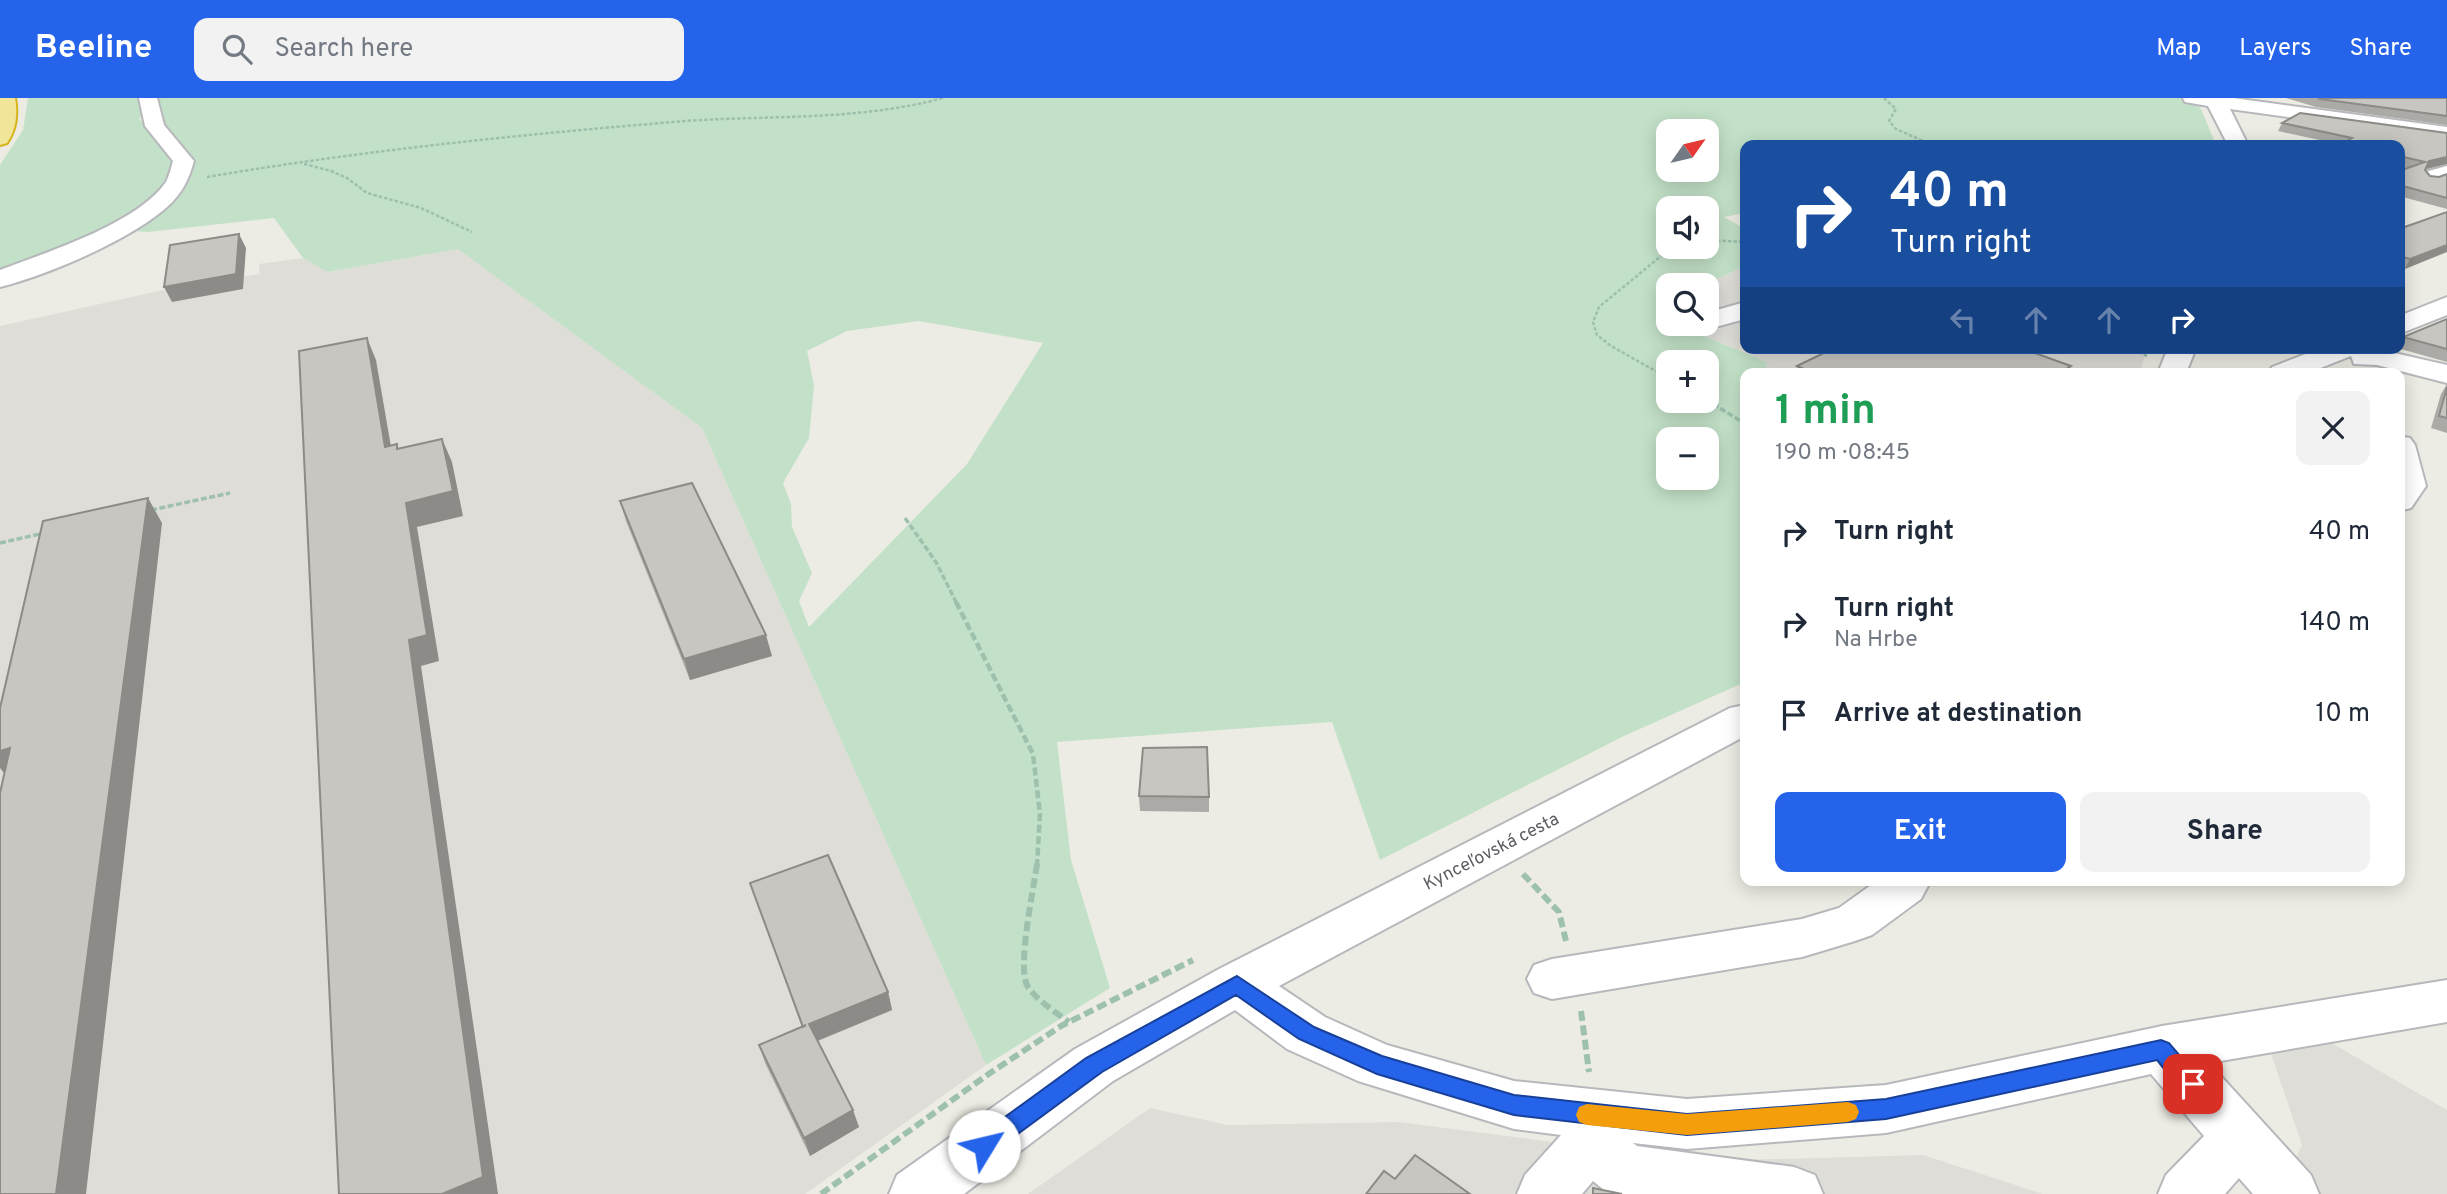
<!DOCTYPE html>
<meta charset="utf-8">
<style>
:root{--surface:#fff;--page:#f2f2f3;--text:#1f2937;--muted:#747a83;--accent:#2563eb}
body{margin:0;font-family:Overpass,sans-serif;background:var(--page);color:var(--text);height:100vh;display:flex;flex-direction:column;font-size:26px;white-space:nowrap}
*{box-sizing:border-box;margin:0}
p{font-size:23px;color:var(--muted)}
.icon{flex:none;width:38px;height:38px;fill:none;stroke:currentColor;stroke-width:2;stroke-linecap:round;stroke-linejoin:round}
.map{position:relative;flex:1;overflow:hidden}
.drawer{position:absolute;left:1740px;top:270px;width:665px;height:518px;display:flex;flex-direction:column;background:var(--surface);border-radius:14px;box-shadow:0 4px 18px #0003}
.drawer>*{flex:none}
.banner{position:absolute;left:1740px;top:42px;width:665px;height:214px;border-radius:14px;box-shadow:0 4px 18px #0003;background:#1a4fa0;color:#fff;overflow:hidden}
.needle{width:46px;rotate:56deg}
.controls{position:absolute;left:1656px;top:21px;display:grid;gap:14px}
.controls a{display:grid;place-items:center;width:63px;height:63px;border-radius:14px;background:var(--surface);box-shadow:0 4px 18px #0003;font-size:35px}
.pin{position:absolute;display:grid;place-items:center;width:60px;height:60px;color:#fff;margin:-30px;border-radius:14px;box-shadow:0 4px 10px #0006}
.me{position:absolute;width:77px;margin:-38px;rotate:54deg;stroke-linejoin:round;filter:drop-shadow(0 0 5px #0008)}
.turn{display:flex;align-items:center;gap:24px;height:147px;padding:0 35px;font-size:32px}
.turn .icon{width:91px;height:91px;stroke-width:2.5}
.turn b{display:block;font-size:49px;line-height:60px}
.lanes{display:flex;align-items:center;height:66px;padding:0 35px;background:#0003;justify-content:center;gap:35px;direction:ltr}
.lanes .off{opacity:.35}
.round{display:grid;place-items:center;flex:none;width:74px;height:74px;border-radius:14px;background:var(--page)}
.headline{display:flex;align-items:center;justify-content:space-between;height:119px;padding:0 35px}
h1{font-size:42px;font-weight:700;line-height:52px;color:#1e9e55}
.button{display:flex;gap:14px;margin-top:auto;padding:14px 35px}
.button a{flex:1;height:80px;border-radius:14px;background:var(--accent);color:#fff;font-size:28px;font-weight:700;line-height:80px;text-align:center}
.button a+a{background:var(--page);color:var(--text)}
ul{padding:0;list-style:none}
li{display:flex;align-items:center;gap:21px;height:91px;padding:0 35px}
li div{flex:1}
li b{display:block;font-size:26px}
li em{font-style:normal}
header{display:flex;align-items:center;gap:42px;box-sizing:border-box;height:98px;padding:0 35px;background:var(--accent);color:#fff}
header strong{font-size:33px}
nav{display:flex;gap:38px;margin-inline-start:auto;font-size:24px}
.search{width:490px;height:63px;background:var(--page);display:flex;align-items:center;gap:18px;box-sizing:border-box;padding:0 24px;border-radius:14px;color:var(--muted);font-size:26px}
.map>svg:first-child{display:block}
</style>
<header>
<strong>Beeline</strong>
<div class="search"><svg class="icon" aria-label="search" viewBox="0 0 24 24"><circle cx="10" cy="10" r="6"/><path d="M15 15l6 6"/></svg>Search here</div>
<nav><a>Map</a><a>Layers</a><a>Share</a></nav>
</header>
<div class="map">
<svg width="2447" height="1096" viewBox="0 0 2447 1096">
<rect width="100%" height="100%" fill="#edece4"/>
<g fill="#deddd8">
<path d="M458 151 702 330 986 967 805 1096H0V228L186 187 260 176 259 166 303 160 329 174Z"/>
<path d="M1745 168V250H2148L2139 275H1765L1767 264 1682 229 1679 226H1706L1704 187Z"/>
<path d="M2323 940 2447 1012V1096H2279L2302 1047 2269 950Z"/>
<path d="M1150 1010 1228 1027 1399 1024 1546 1043 1664 1064 1923 1057 2043 1096H1028Z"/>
</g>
<g fill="#c3e1c8" fill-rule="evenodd">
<path d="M28 0H142L145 13 139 21 145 26 153 41 178 64 169 85 135 117 0 179V67L23 32Z"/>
<path d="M155 0H2181L2195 3 2202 13 2216 47H1745V115L1724 119 1745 131V168L1704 187H1668V226H1678L1682 229 1767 264 1765 275H1745V584L1624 638 1380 762 1332 624 1057 644 1071 762 1110 890 986 967 702 330 458 151 328 174 303 160 274 120 148 134 135 133 133 128C153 112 192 92 194 63L162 26ZM1668 33H1706V72H1668ZM1668 110H1706V149H1668ZM919 223 1043 245 967 366 809 529 799 503 812 475 792 429 791 406 783 385 809 340 814 287 807 253 847 233ZM1668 264H1706V303H1668ZM1668 341H1706V380H1668Z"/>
</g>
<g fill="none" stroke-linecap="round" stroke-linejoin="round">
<defs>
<g id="minor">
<path d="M139 0H157L164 27 194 63C189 81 182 96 167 109 130 142 48 177 0 189V172C47 154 137 126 166 84 169 78 171 70 173 63L145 28Z"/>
<path d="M2183 0H2233L2447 29V41L2230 11 2248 47H2228L2208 8 2185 4Z"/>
<path d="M2447 68V81L2433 85 2425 84 2422 79 2425 74Z"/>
<path d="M2447 199V217L2399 236V218Z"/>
<path d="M1745 204V221L1719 228 1710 226 1706 221 1710 214Z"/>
<path d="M2168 250H2196L2186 275H2158Z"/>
<path d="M2321 250H2361L2359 253 2377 251 2447 267V285L2377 267 2354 266 2351 258 2308 275H2268L2272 269Z"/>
<path d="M2399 338 2410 340 2415 347 2426 388 2411 410 2399 413Z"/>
<path d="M1745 607V638L1279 888 1325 919 1387 947 1514 983 1687 1001 1886 987 2162 928 2447 882V924L2209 965 2311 1077 2319 1096H2253L2239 1080 2225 1096H2158L2166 1077 2204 1038 2151 976 1886 1035 1687 1051 1633 1045 1637 1048 1794 1069 1815 1077 1823 1096H1615L1604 1092 1593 1083 1582 1096H1517L1525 1077 1561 1037 1514 1031 1358 983 1287 951 1235 912 1113 983 964 1096H889L897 1077 1075 951 1219 871 1730 610Z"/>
<path d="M1878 782H1931L1921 801 1872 837 1855 843 1802 859 1552 901 1534 895 1527 881 1534 867 1552 861 1802 821 1839 810Z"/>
</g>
<path id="highway" d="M0 0H15C18 16 16 32 7 45L0 47Z"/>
</defs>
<use href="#minor" stroke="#b6b8bc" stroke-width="4"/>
<use href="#highway" stroke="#d5b41c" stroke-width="4"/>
<g stroke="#9dc1ad" stroke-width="2.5" stroke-dasharray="3.5 2" stroke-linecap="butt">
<path d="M1884 0 1896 11 1889 23 1896 31 1932 47"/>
<path d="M304 66 331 73 347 80 367 95 421 110 472 134"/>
<path d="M207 79C365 52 526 36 685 23 772 17 858 23 943 0"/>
<path d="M1706 142 1745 144"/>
<path d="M2129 250 2147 258"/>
<path d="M1668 280 1611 248 1597 237 1593 224 1599 209 1672 149"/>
</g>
<g stroke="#9dc1ad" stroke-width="3.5" stroke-dasharray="6 2.5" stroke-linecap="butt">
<path d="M1706 301 1745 326"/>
<path d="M151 412 230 395"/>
<path d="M905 420 936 464 957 506"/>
<path d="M0 445 44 435"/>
</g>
<path stroke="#9dc1ad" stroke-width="4.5" stroke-dasharray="8 3.5" stroke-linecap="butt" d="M956 504 1033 656 1040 716 1037 768"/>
<g stroke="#9dc1ad" stroke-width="6" stroke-dasharray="10 4.5" stroke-linecap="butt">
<path d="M1037 766C1034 789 1016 872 1028 889 1038 903 1055 914 1069 924"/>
<path d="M1523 776 1559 814 1566 843"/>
<path d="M1581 913 1589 974"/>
<path d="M821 1096 990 975 1061 928 1193 862"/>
</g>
<use href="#minor" fill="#fff" fill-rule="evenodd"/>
<use href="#highway" fill="#f0e598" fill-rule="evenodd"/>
</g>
<g fill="#acaaa6">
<path d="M2286 0H2447V27L2316 9Z"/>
<path d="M2282 25 2447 35V66L2425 72 2430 78 2439 79 2447 76V111L2399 98V73L2408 70 2399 68V47H2343L2278 33Z"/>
<path d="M2447 114 2405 171 2399 169V131Z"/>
<path d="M2447 221V264L2397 250H2399V246L2403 239Z"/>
<path d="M1834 250H2042L2030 253 2068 275H1795L1797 268Z"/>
<path d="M2447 286V335L2431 330 2441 296Z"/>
<path d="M620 403 772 558 690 582 626 423Z"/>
<path d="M1139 698 1209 699V714L1140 713Z"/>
<path d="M750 785 888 894 892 912 818 943 859 1029 810 1058 765 965 759 947 802 929Z"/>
</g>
<g fill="#8c8b87">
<path d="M2447 59V66L2424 71 2429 63Z"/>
<path d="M239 136 246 150 243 191 172 204 164 189Z"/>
<path d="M2447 147V154L2405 171 2410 161Z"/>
<path d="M367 240 376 262 395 372 385 349Z"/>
<path d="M2006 250H2042L2002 261Z"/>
<path d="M2071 268 2068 275H2059Z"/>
<path d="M442 341 452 364 463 418 417 429 439 563 421 568 498 1096H442L409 542 406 405Z"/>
<path d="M148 400 162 425 86 1096H56Z"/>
<path d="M766 537 772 558 690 582 684 561Z"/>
<path d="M10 650V683L0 670V653Z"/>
<path d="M888 894 892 912 814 944 809 926Z"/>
<path d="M853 1012 859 1029 810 1058 804 1040Z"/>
</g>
<g fill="#c8c6c1" stroke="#8c8b87" stroke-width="2">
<path d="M2318 0H2447V18L2320 1Z"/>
<path d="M2300 15 2447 35V59L2429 63 2425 72 2430 78 2439 79 2447 76V100L2399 87V73L2425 64 2399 58V47H2358L2345 44 2352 40 2282 25Z"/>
<path d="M2447 114V147L2410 161 2399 158V131Z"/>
<path d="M239 136 236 176 164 189 170 147Z"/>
<path d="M2447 221V251L2403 239Z"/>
<path d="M367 240 385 349 397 346V351L442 341 453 393 406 405 427 537 409 542 483 1079 442 1096H339L299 253Z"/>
<path d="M1834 250H2021L2071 268 2059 275H1813L1797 268Z"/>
<path d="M2447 289V320L2439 318Z"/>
<path d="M692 385 766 537 684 561 620 403Z"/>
<path d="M148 400 56 1096H0V695L10 650 0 653V610L43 423Z"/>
<path d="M1207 649 1209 699 1139 698 1143 650Z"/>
<path d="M828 757 888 894 809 926 853 1012 804 1040 759 947 806 927 803 929 750 785Z"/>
<path d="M1415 1057 1470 1096H1366L1384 1073 1395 1081Z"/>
<path d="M1593 1090 1622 1096H1593Z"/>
</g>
<path fill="#2563eb" stroke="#184099" stroke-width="2" d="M1237 878 1314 929 1382 958 1514 997 1687 1016 1886 1001 2161 942 2169 945 2204 986 2201 993C2182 1000 2168 975 2157 962L1886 1021 1687 1037 1514 1017 1377 976 1299 941 1236 897 1102 974 992 1055 984 1058 976 1055 972 1048 976 1040 1086 960Z"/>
<path fill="#f59e0b" d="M1848 1004 1856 1007 1859 1014 1856 1021 1848 1024 1687 1037 1587 1027 1579 1024 1576 1017 1579 1009 1587 1006 1687 1016Z"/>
<g text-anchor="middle" stroke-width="6" stroke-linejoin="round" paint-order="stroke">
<g font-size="18" fill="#5c5e63" stroke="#fff">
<text transform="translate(1491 753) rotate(-27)" y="6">Kynceľovská cesta</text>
</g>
</g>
</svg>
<div class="controls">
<a><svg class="needle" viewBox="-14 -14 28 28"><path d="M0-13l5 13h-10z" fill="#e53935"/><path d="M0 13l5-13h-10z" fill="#747a83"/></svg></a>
<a><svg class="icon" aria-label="sound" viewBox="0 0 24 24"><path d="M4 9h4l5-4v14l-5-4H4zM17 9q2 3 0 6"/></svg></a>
<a><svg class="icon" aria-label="search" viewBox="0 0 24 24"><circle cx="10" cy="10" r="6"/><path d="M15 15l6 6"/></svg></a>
<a>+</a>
<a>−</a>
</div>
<div class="pin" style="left:2193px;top:986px;background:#d93025"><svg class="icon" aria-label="arrive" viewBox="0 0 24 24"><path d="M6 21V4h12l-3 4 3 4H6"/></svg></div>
<svg class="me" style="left:984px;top:1048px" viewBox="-20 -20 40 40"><circle r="19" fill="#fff"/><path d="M0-13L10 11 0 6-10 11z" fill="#2563eb"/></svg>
<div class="banner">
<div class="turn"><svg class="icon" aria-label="right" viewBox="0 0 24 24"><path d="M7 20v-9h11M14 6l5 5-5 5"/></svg><div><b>40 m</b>Turn right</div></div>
<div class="lanes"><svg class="icon off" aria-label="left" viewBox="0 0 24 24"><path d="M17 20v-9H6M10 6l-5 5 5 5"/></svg><svg class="icon off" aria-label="ahead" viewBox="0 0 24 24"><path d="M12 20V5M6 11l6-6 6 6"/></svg><svg class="icon off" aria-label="ahead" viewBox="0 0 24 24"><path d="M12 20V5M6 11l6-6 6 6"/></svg><svg class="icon" aria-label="right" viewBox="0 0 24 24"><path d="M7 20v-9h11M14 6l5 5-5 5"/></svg></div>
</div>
<section class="drawer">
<div class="headline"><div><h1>1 min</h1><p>190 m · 08:45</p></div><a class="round"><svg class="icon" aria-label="close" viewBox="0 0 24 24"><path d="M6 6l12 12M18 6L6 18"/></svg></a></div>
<ul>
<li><svg class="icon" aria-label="right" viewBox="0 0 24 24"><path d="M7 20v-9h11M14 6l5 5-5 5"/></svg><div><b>Turn right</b></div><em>40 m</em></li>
<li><svg class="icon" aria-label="right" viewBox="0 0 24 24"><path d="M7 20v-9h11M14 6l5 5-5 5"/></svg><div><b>Turn right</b><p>Na Hrbe</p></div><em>140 m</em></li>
<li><svg class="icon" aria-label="arrive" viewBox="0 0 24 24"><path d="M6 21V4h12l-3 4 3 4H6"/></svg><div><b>Arrive at destination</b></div><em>10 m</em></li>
</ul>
<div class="button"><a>Exit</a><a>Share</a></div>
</section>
</div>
